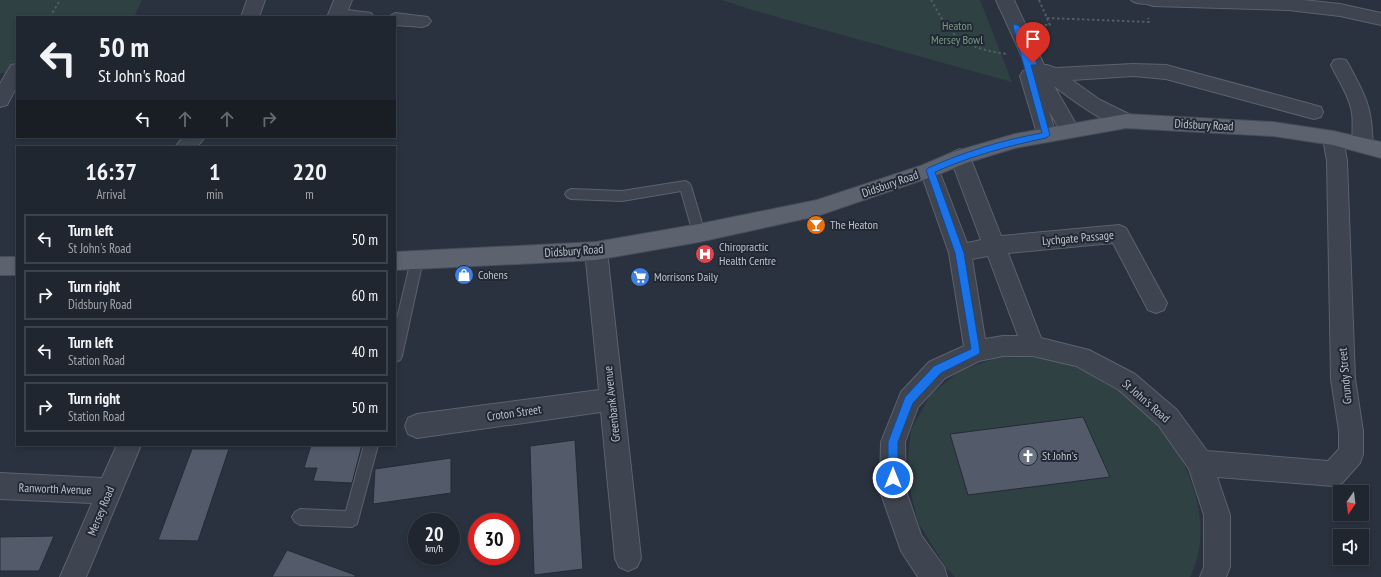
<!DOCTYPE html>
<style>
:root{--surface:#20262f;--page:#2d323b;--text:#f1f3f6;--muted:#a2a5aa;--line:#3d434b}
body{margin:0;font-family:"PT Sans Narrow",sans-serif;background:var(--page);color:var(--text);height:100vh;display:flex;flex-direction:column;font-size:15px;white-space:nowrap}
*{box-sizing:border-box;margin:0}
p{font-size:13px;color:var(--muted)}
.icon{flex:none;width:22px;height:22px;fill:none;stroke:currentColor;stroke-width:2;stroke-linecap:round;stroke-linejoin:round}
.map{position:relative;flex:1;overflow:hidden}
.side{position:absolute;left:16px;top:146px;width:380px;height:300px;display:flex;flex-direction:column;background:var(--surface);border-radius:0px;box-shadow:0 2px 6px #0003,0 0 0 1px var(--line)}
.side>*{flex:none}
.top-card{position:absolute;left:16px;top:16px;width:380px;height:122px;border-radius:0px;box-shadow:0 2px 6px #0003,0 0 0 1px var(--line);background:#20262f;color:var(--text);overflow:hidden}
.needle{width:26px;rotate:194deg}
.tools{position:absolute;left:1333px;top:485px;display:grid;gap:8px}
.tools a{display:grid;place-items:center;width:36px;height:36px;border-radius:0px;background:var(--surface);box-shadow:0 2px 6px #0003,0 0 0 1px var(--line);font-size:20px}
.speed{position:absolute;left:408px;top:513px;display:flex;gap:8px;font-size:20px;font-weight:700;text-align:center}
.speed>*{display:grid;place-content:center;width:52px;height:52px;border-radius:50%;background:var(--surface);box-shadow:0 2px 6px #0003,0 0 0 1px var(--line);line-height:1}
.speed small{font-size:10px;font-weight:400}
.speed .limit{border:6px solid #d22;background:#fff;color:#111}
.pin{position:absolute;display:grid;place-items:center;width:34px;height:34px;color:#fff;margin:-41px -17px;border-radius:50% 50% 50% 0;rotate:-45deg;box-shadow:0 0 4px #0007}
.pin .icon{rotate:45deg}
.me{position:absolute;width:44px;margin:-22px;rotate:0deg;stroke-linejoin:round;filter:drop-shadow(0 0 3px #0008)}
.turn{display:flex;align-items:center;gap:14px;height:84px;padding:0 16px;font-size:18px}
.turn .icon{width:52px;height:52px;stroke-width:2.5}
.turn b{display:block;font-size:28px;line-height:34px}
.lanes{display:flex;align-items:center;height:38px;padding:0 16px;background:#0003;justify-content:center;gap:20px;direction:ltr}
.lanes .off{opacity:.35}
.eta{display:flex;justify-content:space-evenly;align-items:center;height:68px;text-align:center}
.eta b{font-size:24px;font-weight:700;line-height:28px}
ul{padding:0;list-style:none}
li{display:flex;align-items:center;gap:12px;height:50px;margin:0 8px 6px;padding:0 8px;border:2px solid var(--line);border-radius:0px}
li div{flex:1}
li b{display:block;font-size:15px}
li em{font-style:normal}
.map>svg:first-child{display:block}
</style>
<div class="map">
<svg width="1381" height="577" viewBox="0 0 1381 577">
<rect width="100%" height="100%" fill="#2a323f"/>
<g fill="#2f4143">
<path d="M0 0H142L134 17H17V73H0Z"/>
<path d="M722 0H980L1012 82 756 11Z"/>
<path d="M1000 357C1013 358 1029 356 1042 358 1056 360 1073 365 1086 371 1112 383 1145 407 1163 430 1193 469 1214 530 1190 577H955L946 568 918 522 906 474 911 430 930 395 961 370Z"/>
</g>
<g fill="#535b6a" stroke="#242b37">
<path d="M1083 417 1110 477 968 495 950 434Z"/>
<path d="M575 440 583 569 534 575 530 446Z"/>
<path d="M311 445H362L352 483 313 481 317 468H304Z"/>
<path d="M192 449H229L198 541 158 540Z"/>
<path d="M451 458V493L373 504 375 469Z"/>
<path d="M54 536 39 571H0V537Z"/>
<path d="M287 550 355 575V577H272Z"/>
</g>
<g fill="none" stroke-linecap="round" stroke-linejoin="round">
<defs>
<g id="lane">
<path d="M1131 0H1158C1153 5 1136 5 1131 0Z"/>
<path d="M685 181 689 183 691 186 705 233 703 237 699 238 695 237 693 233 681 191 622 201 571 199 567 197 565 194 567 191 571 189 622 191Z"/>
<path d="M417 255 421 256 423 260 402 356 400 360 395 362V327L411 260 413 256Z"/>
<path d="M364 445H378L357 524 352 527 300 525 295 522 292 517 295 512 300 509 346 511Z"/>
</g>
<g id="street">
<path d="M247 0H265L259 17H241Z"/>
<path d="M334 0H352L348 10 371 13 374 17H330L328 15Z"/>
<path d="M996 0H1014L1044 65H1047L1056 68 1133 64 1166 65 1314 105 1321 107 1323 112 1321 117 1314 119 1166 79 1133 76 1072 80 1100 100 1133 116 1136 121 1133 126C1113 132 1070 98 1054 86L1080 131 1077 136 1070 138 1063 136 1049 111 1056 135 1053 140 1046 142 1039 140 1020 76 1023 71 1028 70Z"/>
<path d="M1144 0H1303L1340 4 1381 13V25L1340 16 1288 10 1153 6 1147 4Z"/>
<path d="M395 13 428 17 431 21 428 25 422 27 395 25V17H388Z"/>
<path d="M1340 59 1346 60 1349 65C1362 90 1371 104 1372 132 1373 139 1373 144 1370 150L1363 152 1356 150C1350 139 1354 126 1352 113 1350 97 1338 80 1331 65L1334 60Z"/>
<path d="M17 64V86L7 105 0 107V84L11 65Z"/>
<path d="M1333 131 1340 133 1343 138 1347 161 1355 379 1363 431V454L1360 463 1342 483 1333 486 1217 477 1230 515V567L1226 577H1200L1204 567V515L1189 469 1159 426 1119 390 1076 366 1033 356H1003L979 361 945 378 918 407 905 442 906 491 921 535 944 567 947 577H918L901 551 880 491 881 442 901 392 929 362 964 346 949 253 920 170 923 165 930 162 937 165 967 243 981 240 950 157 953 152 960 149 967 152 970 157 1001 236 1119 225 1126 228 1167 303 1164 310 1156 313 1148 310 1113 243 1008 253 1041 338 1089 350 1135 374 1177 410 1207 451 1328 461 1339 449V431L1331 379 1327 161 1323 138 1326 133ZM988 256 1018 336H1003L985 339 972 259Z"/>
<path d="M183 137H205L197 147H175Z"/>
<path d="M596 242 604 245 607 251 641 558 637 567 628 571 619 567 615 558 601 412 417 438 408 434 405 426 408 418 417 414 599 390 585 251 588 245Z"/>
<path d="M117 445H141L86 577H60L92 503 0 499V473L102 478Z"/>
</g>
<g id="primary">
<path d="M1126 114 1273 122 1333 131 1381 142V158L1333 145 1273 136 1126 128 1015 148 966 163 937 175 817 216 699 242 596 260 395 270V252L596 242 699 224 817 200 923 165 953 152 1015 134Z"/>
<rect x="0" y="257" width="17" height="18"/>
</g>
</defs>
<use href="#lane" stroke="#5c626d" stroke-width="2"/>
<use href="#street" stroke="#5c626d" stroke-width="2"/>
<use href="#primary" stroke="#474d59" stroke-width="2"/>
<g stroke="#4e5e61" stroke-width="2" stroke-dasharray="2.5 2.5" stroke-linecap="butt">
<path d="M931 0C936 8 940 17 946 25 960 45 984 51 1007 54"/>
<path d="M1039 0 1050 25H1039"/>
<path d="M50 17 60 0"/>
<path d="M1047 18 1149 22 1148 18"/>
</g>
<use href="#lane" fill="#3e4450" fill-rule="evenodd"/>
<use href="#street" fill="#3e4450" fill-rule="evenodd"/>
<use href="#primary" fill="#5c636f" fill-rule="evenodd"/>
</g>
<path fill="#1a73e8" stroke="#114b97" d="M1014 24 1020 26 1037 63 1036 65H1031L1050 135 1046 138C1008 146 971 156 935 172L964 253 980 351 979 354 941 373 913 403 898 442V478L897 482 893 484 889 482 888 478V442L905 397 934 366 971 349 955 253 926 170 928 168C964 152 1002 140 1042 133L1013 26Z"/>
<defs>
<symbol id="bar-disc" viewBox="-11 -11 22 22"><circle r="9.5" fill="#e8710a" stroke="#222935"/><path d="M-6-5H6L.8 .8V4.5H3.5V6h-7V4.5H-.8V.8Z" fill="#fff"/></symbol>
<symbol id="hospital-disc" viewBox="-11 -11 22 22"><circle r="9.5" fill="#e0444e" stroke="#222935"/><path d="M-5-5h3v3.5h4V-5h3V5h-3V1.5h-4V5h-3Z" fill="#fff"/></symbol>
<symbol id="shop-disc" viewBox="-11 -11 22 22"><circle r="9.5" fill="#3f7fe0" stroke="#222935"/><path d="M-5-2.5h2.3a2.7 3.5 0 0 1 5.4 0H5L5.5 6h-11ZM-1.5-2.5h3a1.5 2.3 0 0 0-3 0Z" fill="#fff"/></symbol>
<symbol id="supermarket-disc" viewBox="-11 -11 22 22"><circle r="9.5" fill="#3f7fe0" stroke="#222935"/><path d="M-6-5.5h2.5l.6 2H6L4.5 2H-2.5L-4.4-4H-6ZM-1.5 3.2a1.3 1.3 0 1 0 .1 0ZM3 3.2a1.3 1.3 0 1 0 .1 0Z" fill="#fff"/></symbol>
<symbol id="church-disc" viewBox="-11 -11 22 22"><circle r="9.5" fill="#6b7280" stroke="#222935"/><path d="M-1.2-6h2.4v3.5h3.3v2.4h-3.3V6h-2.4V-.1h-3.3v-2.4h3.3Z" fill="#fff"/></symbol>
</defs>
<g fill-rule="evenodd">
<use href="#bar-disc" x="805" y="214" width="22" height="22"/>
<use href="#hospital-disc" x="694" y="243" width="22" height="22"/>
<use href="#shop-disc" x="453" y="264" width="22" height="22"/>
<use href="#supermarket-disc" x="629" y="266" width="22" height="22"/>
<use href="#church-disc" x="1017" y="445" width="22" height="22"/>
</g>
<g text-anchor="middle" stroke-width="4" stroke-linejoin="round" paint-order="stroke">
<g font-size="12" fill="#75987f" stroke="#222935">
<text x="957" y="30">Heaton<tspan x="957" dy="14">Mersey Bowl</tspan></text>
</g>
<g font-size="12" fill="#bbc0ca" stroke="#222935">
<text transform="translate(1204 125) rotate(3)" y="4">Didsbury Road</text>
<text transform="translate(890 184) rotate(-19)" y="4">Didsbury Road</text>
<text transform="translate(1078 238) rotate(-5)" y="4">Lychgate Passage</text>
<text transform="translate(574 251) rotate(-4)" y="4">Didsbury Road</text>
<text transform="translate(1345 376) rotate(-95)" y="4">Grundy Street</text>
<text transform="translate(1146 401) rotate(41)" y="4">St John's Road</text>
<text transform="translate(612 404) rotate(-96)" y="4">Greenbank Avenue</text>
<text transform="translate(514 413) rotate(-8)" y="4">Croton Street</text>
<text transform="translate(55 489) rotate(2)" y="4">Ranworth Avenue</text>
<text transform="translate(101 511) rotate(-68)" y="4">Mersey Road</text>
</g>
<g font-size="12" fill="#bbc0ca" stroke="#222935" text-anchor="start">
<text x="830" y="229">The Heaton</text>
<text x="719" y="251">Chiropractic<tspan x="719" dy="14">Health Centre</tspan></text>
<text x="478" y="279">Cohens</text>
<text x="654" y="281">Morrisons Daily</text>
<text x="1042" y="460">St John's</text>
</g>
</g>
</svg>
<div class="tools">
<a><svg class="needle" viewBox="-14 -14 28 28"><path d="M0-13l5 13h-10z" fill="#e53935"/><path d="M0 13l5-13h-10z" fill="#a2a5aa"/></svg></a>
<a><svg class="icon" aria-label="sound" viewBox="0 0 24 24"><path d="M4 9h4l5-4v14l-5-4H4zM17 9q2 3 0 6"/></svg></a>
</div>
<div class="speed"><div>20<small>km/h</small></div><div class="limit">30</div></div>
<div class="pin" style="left:1033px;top:63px;background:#d93025"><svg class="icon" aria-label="arrive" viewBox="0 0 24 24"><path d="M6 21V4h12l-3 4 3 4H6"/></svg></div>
<svg class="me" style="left:893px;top:478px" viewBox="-20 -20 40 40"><circle r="17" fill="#1a73e8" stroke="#fff" stroke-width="3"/><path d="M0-11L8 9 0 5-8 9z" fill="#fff"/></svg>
<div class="top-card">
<div class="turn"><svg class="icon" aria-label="left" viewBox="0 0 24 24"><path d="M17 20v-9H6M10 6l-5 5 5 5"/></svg><div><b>50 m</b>St John's Road</div></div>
<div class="lanes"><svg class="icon" aria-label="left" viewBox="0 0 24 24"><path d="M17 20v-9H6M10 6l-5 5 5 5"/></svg><svg class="icon off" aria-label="ahead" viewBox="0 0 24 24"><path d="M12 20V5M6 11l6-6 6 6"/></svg><svg class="icon off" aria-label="ahead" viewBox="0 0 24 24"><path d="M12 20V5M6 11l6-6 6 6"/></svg><svg class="icon off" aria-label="right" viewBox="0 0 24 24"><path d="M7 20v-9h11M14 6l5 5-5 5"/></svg></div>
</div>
<section class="side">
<div class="eta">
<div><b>16:37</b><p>Arrival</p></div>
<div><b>1</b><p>min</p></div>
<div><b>220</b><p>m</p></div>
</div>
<ul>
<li><svg class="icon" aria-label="left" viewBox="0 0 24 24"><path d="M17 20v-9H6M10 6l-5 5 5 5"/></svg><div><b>Turn left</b><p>St John's Road</p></div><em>50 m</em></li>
<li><svg class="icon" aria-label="right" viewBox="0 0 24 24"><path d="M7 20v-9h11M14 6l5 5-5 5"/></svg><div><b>Turn right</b><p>Didsbury Road</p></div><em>60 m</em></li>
<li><svg class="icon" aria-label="left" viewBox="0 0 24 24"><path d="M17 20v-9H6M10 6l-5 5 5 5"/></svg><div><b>Turn left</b><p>Station Road</p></div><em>40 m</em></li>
<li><svg class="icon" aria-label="right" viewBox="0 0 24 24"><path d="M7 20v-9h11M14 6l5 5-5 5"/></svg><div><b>Turn right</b><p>Station Road</p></div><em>50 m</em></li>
</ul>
</section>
</div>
